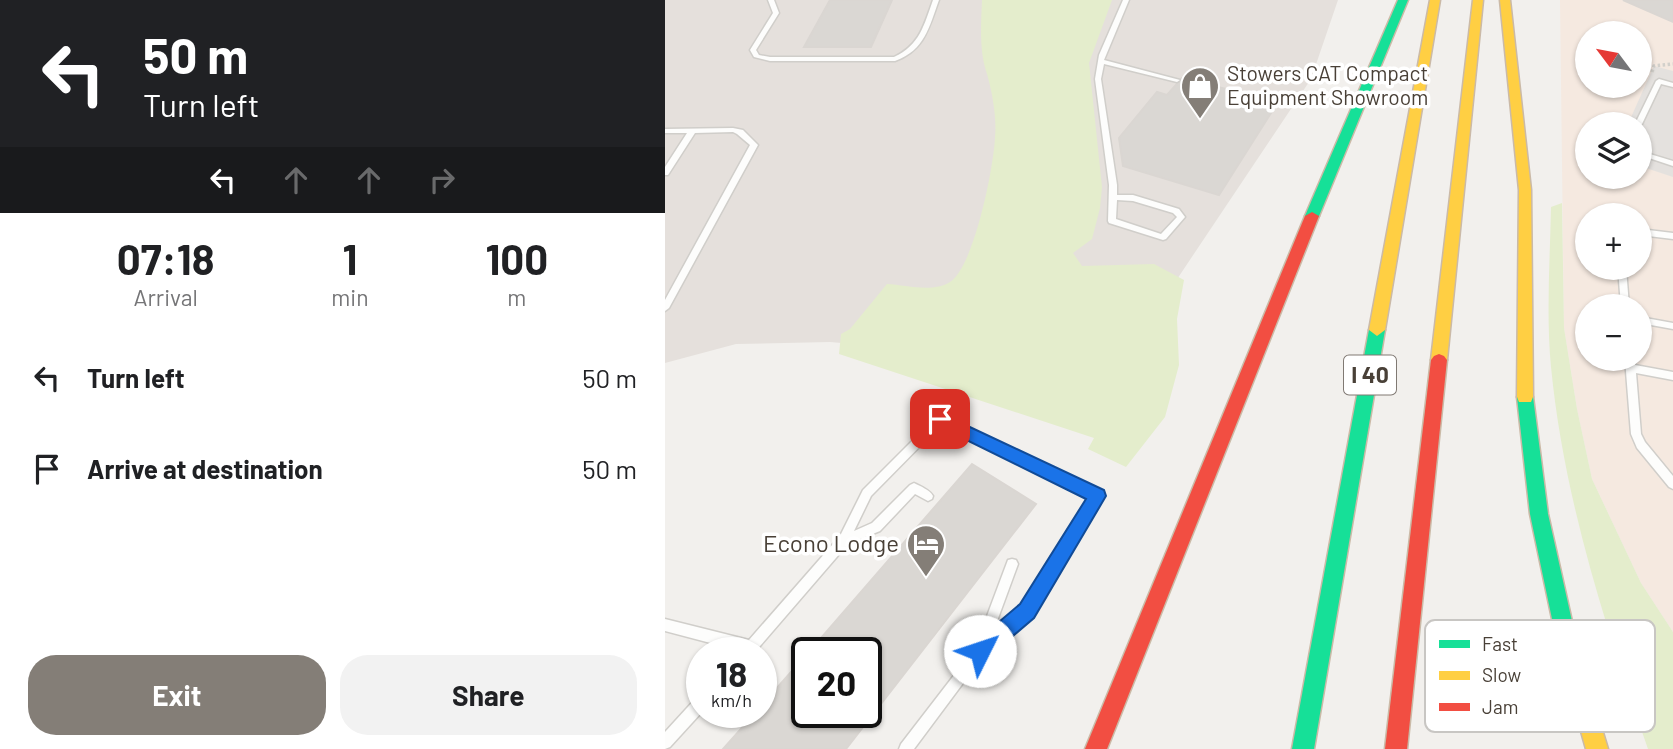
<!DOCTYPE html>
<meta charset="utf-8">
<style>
:root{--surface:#fff;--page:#f2f2f2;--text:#202124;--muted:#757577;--accent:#847e77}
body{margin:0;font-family:Barlow,sans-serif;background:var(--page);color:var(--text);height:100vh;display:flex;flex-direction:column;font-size:26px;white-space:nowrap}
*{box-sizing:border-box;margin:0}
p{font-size:23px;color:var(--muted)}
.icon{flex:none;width:38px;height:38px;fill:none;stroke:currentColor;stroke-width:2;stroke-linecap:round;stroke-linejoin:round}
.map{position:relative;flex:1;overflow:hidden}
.sheet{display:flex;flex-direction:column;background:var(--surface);width:665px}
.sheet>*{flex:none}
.hud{background:#202124;color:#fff;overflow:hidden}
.needle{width:46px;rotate:302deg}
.buttons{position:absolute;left:910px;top:21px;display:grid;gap:14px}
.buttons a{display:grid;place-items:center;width:77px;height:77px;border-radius:50%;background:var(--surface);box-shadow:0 2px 5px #0004;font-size:35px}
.speed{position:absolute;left:21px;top:637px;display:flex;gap:14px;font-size:35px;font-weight:700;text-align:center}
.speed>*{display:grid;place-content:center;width:91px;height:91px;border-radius:50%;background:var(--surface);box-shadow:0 2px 5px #0004;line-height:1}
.speed small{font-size:18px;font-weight:400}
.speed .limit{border:4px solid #111;border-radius:10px;background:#fff;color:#111}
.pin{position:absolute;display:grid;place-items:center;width:60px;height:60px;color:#fff;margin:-30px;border-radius:14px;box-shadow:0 4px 10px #0006}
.me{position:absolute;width:77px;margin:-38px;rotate:49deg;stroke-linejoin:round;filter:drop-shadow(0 0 5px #0008)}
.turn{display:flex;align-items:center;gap:24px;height:147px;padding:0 28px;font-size:32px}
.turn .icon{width:91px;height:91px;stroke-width:2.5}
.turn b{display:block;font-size:49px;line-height:60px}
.lanes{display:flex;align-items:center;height:66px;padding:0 28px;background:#0003;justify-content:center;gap:35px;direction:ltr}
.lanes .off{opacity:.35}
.eta{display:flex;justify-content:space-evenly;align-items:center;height:119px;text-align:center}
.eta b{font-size:42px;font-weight:700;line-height:49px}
.cta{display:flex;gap:14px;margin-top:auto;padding:14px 28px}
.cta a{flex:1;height:80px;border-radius:28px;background:var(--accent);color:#fff;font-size:28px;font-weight:700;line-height:80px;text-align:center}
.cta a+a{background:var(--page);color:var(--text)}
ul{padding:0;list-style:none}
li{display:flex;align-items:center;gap:21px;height:91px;padding:0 28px}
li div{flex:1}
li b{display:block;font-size:26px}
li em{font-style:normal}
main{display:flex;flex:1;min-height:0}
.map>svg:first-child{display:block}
</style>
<main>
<section class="sheet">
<div class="hud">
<div class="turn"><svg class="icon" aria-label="left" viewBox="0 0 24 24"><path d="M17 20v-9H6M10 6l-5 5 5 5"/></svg><div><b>50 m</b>Turn left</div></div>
<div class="lanes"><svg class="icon" aria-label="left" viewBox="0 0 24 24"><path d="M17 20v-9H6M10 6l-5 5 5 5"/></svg><svg class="icon off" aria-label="ahead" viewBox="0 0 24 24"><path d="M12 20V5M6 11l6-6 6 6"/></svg><svg class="icon off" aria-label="ahead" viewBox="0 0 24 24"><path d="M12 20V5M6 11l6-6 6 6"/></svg><svg class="icon off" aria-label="right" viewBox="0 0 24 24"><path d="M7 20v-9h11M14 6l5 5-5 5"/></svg></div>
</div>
<div class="eta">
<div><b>07:18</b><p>Arrival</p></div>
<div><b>1</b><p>min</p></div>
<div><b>100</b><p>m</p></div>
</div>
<ul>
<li><svg class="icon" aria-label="left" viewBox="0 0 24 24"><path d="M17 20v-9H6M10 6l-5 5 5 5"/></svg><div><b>Turn left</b></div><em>50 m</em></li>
<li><svg class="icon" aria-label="arrive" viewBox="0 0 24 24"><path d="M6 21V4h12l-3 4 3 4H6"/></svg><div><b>Arrive at destination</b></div><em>50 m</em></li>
</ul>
<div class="cta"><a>Exit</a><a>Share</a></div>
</section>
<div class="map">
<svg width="1008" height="749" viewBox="0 0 1008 749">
<rect width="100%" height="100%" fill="#f2f0ed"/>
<path fill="#f5e9e0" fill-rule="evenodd" d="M895 0H1008V632L976 583 927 479 912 409 899 328ZM922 33H975V86H922ZM922 124H975V177H922ZM922 215H975V268H922ZM922 306H975V359H922Z"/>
<path fill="#e5e0dc" d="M0 0H673L646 79 478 330 258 350 165 342 71 344 0 363Z"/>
<g fill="#e4edcc">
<path d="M317 0H447L424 63 437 187 435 208 427 239 408 253 417 266 489 264 519 280 512 319 514 365 500 417 461 467 423 449 429 438 174 354 176 334 185 329 222 284C241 285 268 293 285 282 309 267 329 166 330 137 332 118 327 91 322 74 314 51 316 24 317 0Z"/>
<path d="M897 203 899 328 912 409 927 479 976 583 1008 632V749H983C940 625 899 499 886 367 881 314 885 260 886 207Z"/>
</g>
<path fill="#e4e1de" d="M989 66 1008 71V177L975 166V124H963Z"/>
<g fill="#dad7d3" stroke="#dad6d2" stroke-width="2">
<path d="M165 0H227L206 47H139Z"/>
<path d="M958 0H1008V22Z"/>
<path d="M517 78 613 102 554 195 458 166 454 138 492 92 502 95Z"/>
<path d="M307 464 371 504 181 749H58L91 712H96V706L142 654V712H201V653H143Z"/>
</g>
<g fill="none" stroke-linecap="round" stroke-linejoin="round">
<defs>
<g id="lane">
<path d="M103 0H109L114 13 91 50 94 55 105 57H229C255 45 259 25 268 0H274C264 27 260 50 230 61H105L89 57 85 50 108 13Z"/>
<path d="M458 0H464L439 60 515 80 512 82 439 64 436 79 452 185V195H468L514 209 520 217 501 239 498 240 444 223 443 221 444 185 430 79 434 55ZM452 200 468 201 508 213 512 217 496 234 451 219Z"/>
<path d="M994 79 1008 83V87L996 84 977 124 975 126V124H970L991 81Z"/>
<path d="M68 128 78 130 93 145 4 308 0 311V300L85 145 72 134 68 132 30 133 3 175H0V167L22 133H0V129Z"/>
<path d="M975 151 1008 161V166L975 155Z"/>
<path d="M975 229 1008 233V239L975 235Z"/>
<path d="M953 268H961L964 306H956Z"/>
<path d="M975 317 1008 323V329L975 323Z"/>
<path d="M960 359H970V365L1008 372V380L971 373 976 434 980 442 1008 476V489L1004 487 972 448 966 434Z"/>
<path d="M275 416 436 493 437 496 366 615 319 655 249 749H234L236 744 310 648 343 560 347 559 351 560 353 564 328 632 358 607 425 498 276 425 206 496 189 531 207 523 245 485 249 483C255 486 265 490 268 496L267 499 263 501 250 494 215 531 183 544 89 653H75L76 651 0 631V619L84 640 175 536 198 490 271 417Z"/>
<path d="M37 696V712L5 747 0 749V732L32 697Z"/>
</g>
<g id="fast">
<path d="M733 0H743L654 216 652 219H642L640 216Z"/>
<path d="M712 324 720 330 649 749H627L704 330Z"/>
<path d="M860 391 866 392 868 397 883 514 915 657 912 664 905 667 898 664 895 657 865 514 852 397 854 392Z"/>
</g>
<g id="slow">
<path d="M765 0H775L720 330 712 336 704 330Z"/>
<path d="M808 0H818L782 360 779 364H769L766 360Z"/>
<path d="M835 0H845L866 190 868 397 866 402H854L852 397 854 190Z"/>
<path d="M905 647 912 650 915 657 943 749H921L895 657 898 650Z"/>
</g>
<g id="jam">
<path d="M647 212 654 216 442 749H420L640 216Z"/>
<path d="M774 354 779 356 782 360 742 749H720L766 360 769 356Z"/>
</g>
</defs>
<use href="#lane" stroke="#d0ceca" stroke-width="3"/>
<use href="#fast" stroke="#cbbaa7" stroke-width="3"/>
<use href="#slow" stroke="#cbbaa7" stroke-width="3"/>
<use href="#jam" stroke="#cbbaa7" stroke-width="3"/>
<path stroke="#d2d0cb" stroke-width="3.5" stroke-dasharray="2.5 2.5" stroke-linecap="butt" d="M987 72 989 66 1008 64"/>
<use href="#lane" fill="#fdfdfc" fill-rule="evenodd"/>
<use href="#fast" fill="#16e098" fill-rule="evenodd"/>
<use href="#slow" fill="#ffcf43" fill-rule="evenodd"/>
<use href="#jam" fill="#f24e42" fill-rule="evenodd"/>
</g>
<path fill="#1a73e8" stroke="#114b97" stroke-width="2" d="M275 413 439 490 441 496 369 618 322 658 315 661 308 658 305 651 308 644 355 604 421 499 269 424 267 419 269 415Z"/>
<defs>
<symbol id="shop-pin" viewBox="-11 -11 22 30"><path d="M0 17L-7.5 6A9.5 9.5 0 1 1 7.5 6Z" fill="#847e77" stroke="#fff"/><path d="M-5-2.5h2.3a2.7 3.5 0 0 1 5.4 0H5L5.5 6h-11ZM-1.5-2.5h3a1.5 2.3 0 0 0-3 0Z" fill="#fff"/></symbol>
<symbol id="hotel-pin" viewBox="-11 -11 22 30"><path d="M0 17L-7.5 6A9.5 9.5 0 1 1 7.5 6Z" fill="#847e77" stroke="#fff"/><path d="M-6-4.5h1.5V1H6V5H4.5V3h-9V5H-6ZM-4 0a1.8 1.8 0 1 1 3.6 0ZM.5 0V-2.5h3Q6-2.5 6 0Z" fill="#fff"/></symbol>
</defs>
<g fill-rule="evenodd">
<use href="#shop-pin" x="513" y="64" width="44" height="60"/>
<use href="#hotel-pin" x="239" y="522" width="44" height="60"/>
</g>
<g text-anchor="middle" stroke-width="7" stroke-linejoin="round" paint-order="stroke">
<g font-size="21" fill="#494037" stroke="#fff" text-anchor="start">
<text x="562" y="81">Stowers CAT Compact<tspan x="562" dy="24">Equipment Showroom</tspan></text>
</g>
<rect fill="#fff" stroke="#807973" stroke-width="2" x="679" y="355.5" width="52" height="39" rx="5"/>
<g font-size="23" font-weight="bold" fill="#494037">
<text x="705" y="383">I 40</text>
</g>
<g font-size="24" fill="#494037" stroke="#fff" text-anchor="end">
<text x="234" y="552">Econo Lodge</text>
</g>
</g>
<rect x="760" y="620" width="230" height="112" rx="10" fill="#fff" stroke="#c8c6c3" stroke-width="2"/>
<rect x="774" y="640" width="31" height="8" fill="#16e098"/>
<rect x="774" y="671" width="31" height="9" fill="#ffcf43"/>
<rect x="774" y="703" width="31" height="8" fill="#f24e42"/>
<g font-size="19" fill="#494037">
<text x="817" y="651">Fast</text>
<text x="817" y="682">Slow</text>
<text x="817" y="714">Jam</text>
</g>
</svg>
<div class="buttons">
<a><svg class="needle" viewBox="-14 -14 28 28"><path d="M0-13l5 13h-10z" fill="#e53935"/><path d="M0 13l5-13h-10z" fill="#757577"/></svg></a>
<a><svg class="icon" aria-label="layers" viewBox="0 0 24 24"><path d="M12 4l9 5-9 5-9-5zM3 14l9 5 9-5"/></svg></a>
<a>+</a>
<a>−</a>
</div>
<div class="speed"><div>18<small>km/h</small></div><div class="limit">20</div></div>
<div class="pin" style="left:275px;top:419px;background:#d93025"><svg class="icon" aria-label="arrive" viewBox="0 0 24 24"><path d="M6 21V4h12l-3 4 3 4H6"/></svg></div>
<svg class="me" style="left:315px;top:651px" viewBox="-20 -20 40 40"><circle r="19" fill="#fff"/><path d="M0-13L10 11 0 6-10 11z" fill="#1a73e8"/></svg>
</div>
</main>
